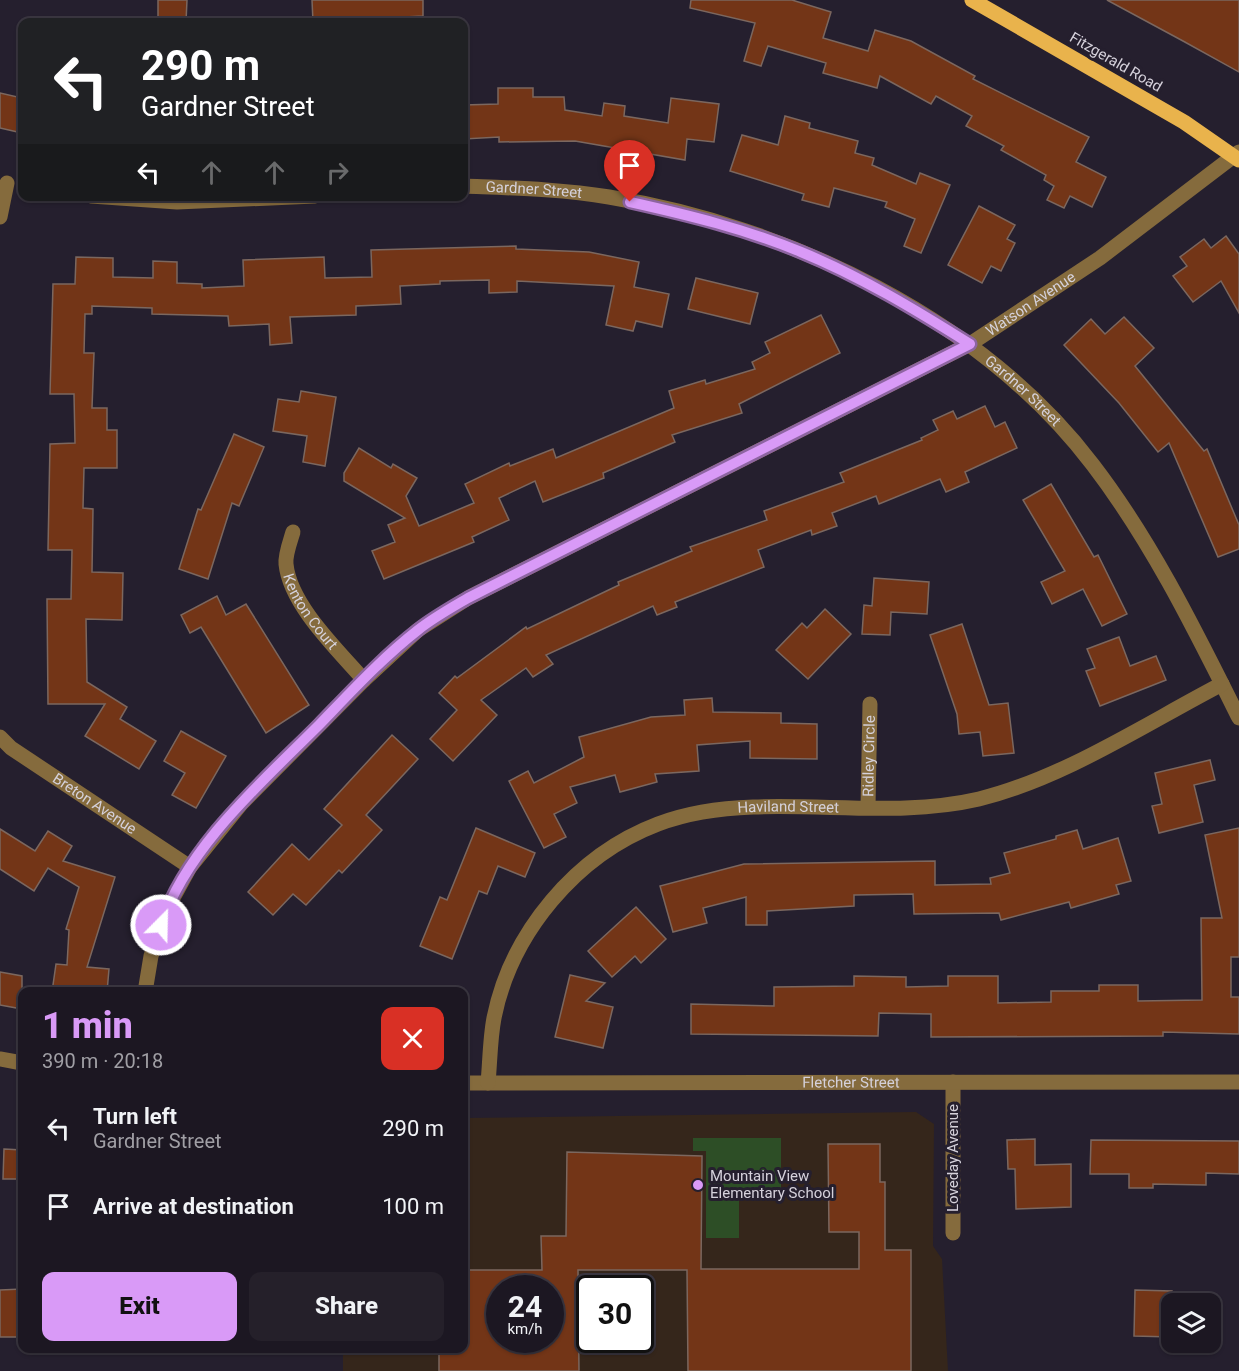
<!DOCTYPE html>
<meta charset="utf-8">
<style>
:root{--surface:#1c1722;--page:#25202a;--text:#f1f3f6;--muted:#a09fa5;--line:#3a3640;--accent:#d99af7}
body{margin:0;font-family:Roboto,sans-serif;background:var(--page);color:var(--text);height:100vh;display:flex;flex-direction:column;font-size:22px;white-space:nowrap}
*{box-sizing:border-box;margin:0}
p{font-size:20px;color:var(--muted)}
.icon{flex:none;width:33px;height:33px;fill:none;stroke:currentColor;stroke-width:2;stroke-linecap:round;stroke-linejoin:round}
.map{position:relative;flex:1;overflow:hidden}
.sheet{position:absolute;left:18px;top:987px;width:450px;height:366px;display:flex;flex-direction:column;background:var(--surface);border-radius:12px;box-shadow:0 2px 4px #0004,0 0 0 2px var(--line)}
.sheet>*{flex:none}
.hud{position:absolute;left:18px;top:18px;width:450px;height:183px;border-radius:12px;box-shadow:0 2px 4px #0004,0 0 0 2px var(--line);background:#202124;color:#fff;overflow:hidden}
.buttons{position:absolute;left:1161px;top:1293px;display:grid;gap:12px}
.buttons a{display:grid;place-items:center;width:60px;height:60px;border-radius:12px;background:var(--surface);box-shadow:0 2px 4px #0004,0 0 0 2px var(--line);font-size:30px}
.speed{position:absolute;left:486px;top:1275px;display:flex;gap:12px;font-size:30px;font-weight:700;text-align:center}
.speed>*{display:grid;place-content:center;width:78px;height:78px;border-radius:50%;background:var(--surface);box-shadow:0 2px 4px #0004,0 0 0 2px var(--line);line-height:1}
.speed small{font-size:15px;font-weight:400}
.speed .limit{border:3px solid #111;border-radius:9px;background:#fff;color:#111}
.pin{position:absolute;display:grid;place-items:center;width:51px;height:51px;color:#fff;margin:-62px -26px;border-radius:50% 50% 50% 0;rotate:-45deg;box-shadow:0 0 6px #0007}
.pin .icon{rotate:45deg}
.me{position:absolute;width:66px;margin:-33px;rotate:23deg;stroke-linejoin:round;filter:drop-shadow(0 0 4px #0008)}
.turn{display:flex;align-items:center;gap:21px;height:126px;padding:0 24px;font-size:27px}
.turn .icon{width:78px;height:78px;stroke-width:2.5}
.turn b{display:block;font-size:42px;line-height:51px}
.lanes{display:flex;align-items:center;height:57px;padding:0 24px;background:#0003;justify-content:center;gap:30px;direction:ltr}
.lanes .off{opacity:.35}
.round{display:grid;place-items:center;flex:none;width:63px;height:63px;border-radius:12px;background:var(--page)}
.headline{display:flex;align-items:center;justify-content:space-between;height:102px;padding:0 24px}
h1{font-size:36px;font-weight:800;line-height:45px;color:var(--accent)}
.primary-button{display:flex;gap:12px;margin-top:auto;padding:12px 24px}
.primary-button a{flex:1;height:69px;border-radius:12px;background:var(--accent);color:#111;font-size:24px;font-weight:800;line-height:69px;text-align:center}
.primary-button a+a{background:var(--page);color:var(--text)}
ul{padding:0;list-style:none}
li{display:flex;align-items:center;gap:18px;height:78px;padding:0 24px}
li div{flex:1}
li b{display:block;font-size:22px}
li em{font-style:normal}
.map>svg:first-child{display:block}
</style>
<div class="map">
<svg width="1239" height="1371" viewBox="0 0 1239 1371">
<rect width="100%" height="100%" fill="#251f2e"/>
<path fill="#35261b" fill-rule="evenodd" d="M916 1112 934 1124 933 1246 942 1259 948 1371H343V1349L464 1348V1118ZM500 1288H550V1340H500ZM590 1288H640V1340H590Z"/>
<path fill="#2d4e26" d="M693 1138H781V1191H739V1238H706V1151H693Z"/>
<g fill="#733517" stroke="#7b675f" stroke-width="1.5" fill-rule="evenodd">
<path d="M158 0H187L186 22H158Z"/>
<path d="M312 0H423V16L313 22Z"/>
<path d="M691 0H792L831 12 823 38 868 51 875 30 911 41 975 76 973 79 1089 137 1076 162 1106 177 1092 207 1070 196 1064 208 1047 200 1054 186 1044 180 1046 175 1001 150 1004 146 966 126 972 116 936 96 931 104 880 76 877 88 823 73 826 63 768 46 761 66 744 61 755 23 690 8Z"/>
<path d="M1107 0H1239V72L1183 41Z"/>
<path d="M498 88H533V97H564L565 110 602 116 604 103 625 106 624 116 668 123 671 98 719 104 714 142 687 139 685 160 575 141 499 142V137L464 139V105L498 104Z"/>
<path d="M0 93 22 98V133L0 128Z"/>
<path d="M785 116 810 123 809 128 858 141 855 153 874 158 872 165 916 184 920 173 950 185 921 253 904 246 915 219 885 207 887 202 834 188 829 207 802 200 804 194 730 171 742 135 778 145Z"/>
<path d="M979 206 1015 225 1007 239 1015 243 1001 271 991 266 982 283 948 265Z"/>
<path d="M1226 236 1239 254V313L1221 281 1193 302 1173 276 1187 266 1180 257 1204 239 1211 248Z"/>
<path d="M516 246V249L589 252 639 262 634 287 669 294 662 327 636 321 633 331 606 325 614 286 517 281V292L489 293V280L440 281V284L400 286 401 304 356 306V315L290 317 292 343 270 345 269 324 229 326 228 316 152 314V308L92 306V314H85L84 353H94L92 408H107V430H117V468H84L83 508 93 509 92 572 123 573 122 620 86 619 87 682 127 707 120 719 156 741 139 769 85 736 105 704H48L47 599H71L72 550H48L50 444 75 443 74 394H50L53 284H75L76 257 113 258V277L153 278V261L177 262V283L202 284V288L244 286 243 260 324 257 325 278 372 277 371 250Z"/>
<path d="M696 278 758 293 750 324 688 309Z"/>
<path d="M821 315 840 353 739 404 742 413 672 435 675 442 603 473 604 478 543 502 535 481 499 498 509 520 472 537 474 542 384 579 372 551 395 542 388 525 405 518 344 481V473L359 448 391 468 393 464 417 478 406 496 419 526 474 503 465 484 509 463 510 466 553 449 556 458 674 408 669 391 705 380 706 384 755 369 752 362 770 353 765 342Z"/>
<path d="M1124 317 1154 348 1135 366 1204 451 1207 449 1239 525V549L1218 557 1169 443 1158 452 1119 403 1064 345 1091 319 1105 334Z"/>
<path d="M301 391 336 397 325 466 303 462 307 436 273 431 278 399 299 402Z"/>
<path d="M985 406 995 427 1005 422 1017 448 965 472 969 482 946 492 940 479 879 504 876 496 832 513 837 526 812 535 811 530 758 550 764 567 675 602 677 607 657 615 653 606 546 655 553 664 533 677 526 668 481 700 497 715 453 761 430 739 457 710 439 693 455 676 457 678 526 627 527 629 619 585 618 582 692 551 690 547 767 520 764 511 844 482 840 473 922 440 921 438 938 430 933 420 953 411 957 419Z"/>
<path d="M234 434 264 447 239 506 232 503 208 579 179 569 198 509 201 510Z"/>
<path d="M1051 484 1094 557 1098 555 1127 614 1102 626 1083 589 1052 604 1041 582 1065 571 1023 500Z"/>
<path d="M874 578 929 582 927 614 891 612 890 635 862 634 864 605 872 606Z"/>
<path d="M217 596 226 615 246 604 309 705 266 733 201 627 190 633 181 615Z"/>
<path d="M825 609 851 634 808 679 776 650 802 623 807 628Z"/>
<path d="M962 624 989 705 1008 703 1014 753 983 756 980 732 959 734 957 714 930 635Z"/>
<path d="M1119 637 1130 666 1156 656 1166 680 1100 706 1086 671 1095 668 1087 649Z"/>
<path d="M712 698 713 712 781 713V723L817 724V759L750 758V741L697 745 699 771 655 774 657 782 620 792 615 775 570 787 577 803 554 814 566 837 544 848 509 781 528 771 534 783 584 757 579 737 651 717 685 715 684 700Z"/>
<path d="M181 731 226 756 196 808 172 795 185 773 164 761Z"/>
<path d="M392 735 418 759 366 815 382 830 342 873 339 870 306 905 293 894 273 915 248 892 292 844 309 860 342 825 324 809Z"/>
<path d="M1210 760 1215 780 1194 785 1203 822 1159 833 1152 806 1162 804 1155 773Z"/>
<path d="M476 828 535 853 525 877 498 866 487 894 479 891 452 959 420 946 440 897 447 900Z"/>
<path d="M1239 828V957H1231V997H1239V1034L1163 1032V1036L931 1037V1014L879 1013 878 1036 691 1034V1004L774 1006V987L854 986V976L906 977V987L948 986V976H998V1003L1051 1002V991H1099V985H1138V1001L1202 1000 1201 918H1222L1205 835Z"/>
<path d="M0 829 35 851 48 831 72 846 63 861 115 877 87 967 109 969 107 992H52L56 964 67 965 69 930 66 929 79 887 48 868 34 891 0 869Z"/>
<path d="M1077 830 1083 849 1118 838 1131 881 1116 885 1119 894 1071 908 1069 902 1001 920 999 913 914 914 913 894 854 895V906L767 911V925H746V897L703 908 707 923 673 932 660 886 744 864 935 861V885L991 884 990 878 1010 873 1004 853 1056 839V836Z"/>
<path d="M636 907 666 939 641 963 635 956 612 977 588 951Z"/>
<path d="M0 972 22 976V1009L0 1005Z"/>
<path d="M570 975 605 983 586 1001 613 1007 603 1048 555 1037Z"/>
<path d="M1035 1139V1165L1071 1164V1207L1016 1209 1015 1169H1008L1007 1140Z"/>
<path d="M1091 1140 1239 1141V1174L1206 1173V1185L1153 1184V1188H1129V1174H1090Z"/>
<path d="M828 1144H880V1182H885V1250H911V1371H688L687 1270H578L579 1371H439V1348H464V1270H542L541 1236H566L567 1152 702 1156 701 1269H859V1232H829ZM500 1288H550V1340H500Z"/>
<path d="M4 1149 22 1150V1179H3Z"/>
<path d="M22 1289V1337H0V1290Z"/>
<path d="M1135 1290 1172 1291V1337L1134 1336Z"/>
</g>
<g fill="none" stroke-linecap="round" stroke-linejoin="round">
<g stroke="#856b3d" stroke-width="15">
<path id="s1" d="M464 186C512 188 561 189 609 197 788 226 982 319 1093 465 1152 542 1196 632 1239 718"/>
<path d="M91 196 177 202 315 196"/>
<path d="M0 217 7 183"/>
<path id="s2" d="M293 532C290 542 285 555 286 564 290 605 338 650 364 680"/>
<path id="s3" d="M0 737 11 748 190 867"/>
<path id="s4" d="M868 807 870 704"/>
<path id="s5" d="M145 992 151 956 167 909 190 867 241 804 364 680 418 630 468 598 970 344 1100 258 1239 152"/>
<path d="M0 1059 22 1063"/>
<path d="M953 1082V1233"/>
<path id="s6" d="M464 1083 1239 1082"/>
<path id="s7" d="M488 1083C490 1062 490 1039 494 1018 511 933 576 855 658 824 687 813 722 808 753 807 828 804 906 816 979 799 1064 778 1145 724 1222 684"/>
</g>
<path stroke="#e9b34c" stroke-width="15" d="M972 0 1184 122 1239 160"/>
</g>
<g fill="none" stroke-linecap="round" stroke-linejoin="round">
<defs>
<path id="route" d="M161 925C187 847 262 782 319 725 350 693 382 658 418 630 433 618 451 608 468 598L970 344C916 310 860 276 801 252 746 229 688 215 630 202"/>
</defs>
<use href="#route" stroke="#8d64a1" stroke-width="15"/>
<use href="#route" stroke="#d99af7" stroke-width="10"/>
</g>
<circle fill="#d99af7" stroke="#251f2e" stroke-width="2" cx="698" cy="1185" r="6"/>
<g text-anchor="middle" stroke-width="6" stroke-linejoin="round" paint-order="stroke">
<g font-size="15" fill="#d5d1db" stroke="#251f2e">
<text transform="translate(1116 62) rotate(30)" y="5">Fitzgerald Road</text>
<text dy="5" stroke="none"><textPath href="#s1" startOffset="70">Gardner Street</textPath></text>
<text dy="5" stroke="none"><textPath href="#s5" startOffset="1158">Watson Avenue</textPath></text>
<text dy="5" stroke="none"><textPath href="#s1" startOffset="609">Gardner Street</textPath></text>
<text dy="5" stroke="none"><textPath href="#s2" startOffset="87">Kenton Court</textPath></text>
<text dy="5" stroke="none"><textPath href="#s4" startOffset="51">Ridley Circle</textPath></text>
<text dy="5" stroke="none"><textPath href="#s3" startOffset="116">Breton Avenue</textPath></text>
<text dy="5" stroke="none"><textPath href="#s7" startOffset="462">Haviland Street</textPath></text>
<text dy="5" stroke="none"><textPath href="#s6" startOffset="387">Fletcher Street</textPath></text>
<text transform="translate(953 1158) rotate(-90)" y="5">Loveday Avenue</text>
</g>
<g font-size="15" fill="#d5d1db" stroke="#251f2e" text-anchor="start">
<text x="710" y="1181">Mountain View<tspan x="710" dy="17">Elementary School</tspan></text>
</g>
</g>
</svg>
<div class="buttons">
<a><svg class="icon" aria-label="layers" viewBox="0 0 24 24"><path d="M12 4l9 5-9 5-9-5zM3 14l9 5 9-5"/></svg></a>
</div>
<div class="speed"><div>24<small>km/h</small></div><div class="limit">30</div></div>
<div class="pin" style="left:630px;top:202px;background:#d93025"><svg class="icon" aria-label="arrive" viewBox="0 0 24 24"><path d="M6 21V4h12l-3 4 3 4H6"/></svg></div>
<svg class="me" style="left:161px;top:925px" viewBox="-20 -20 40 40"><circle r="17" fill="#d99af7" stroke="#fff" stroke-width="3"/><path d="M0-11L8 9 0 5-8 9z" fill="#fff"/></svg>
<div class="hud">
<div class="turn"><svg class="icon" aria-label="left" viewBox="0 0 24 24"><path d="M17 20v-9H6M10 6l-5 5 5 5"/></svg><div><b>290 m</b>Gardner Street</div></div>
<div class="lanes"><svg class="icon" aria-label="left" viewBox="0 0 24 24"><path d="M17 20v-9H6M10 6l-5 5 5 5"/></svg><svg class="icon off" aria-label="ahead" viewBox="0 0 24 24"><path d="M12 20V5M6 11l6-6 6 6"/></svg><svg class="icon off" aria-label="ahead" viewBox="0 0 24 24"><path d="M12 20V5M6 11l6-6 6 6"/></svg><svg class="icon off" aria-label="right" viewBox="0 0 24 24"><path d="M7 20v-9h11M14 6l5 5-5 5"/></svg></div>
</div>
<section class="sheet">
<div class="headline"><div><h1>1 min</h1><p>390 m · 20:18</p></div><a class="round" style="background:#d93025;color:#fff"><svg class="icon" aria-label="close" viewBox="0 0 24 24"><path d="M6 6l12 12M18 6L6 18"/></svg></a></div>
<ul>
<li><svg class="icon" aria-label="left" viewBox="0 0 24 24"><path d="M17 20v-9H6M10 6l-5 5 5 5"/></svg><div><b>Turn left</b><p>Gardner Street</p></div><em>290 m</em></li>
<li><svg class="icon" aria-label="arrive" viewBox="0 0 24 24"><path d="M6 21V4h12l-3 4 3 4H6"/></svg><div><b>Arrive at destination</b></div><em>100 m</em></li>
</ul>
<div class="primary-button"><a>Exit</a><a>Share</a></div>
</section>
</div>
